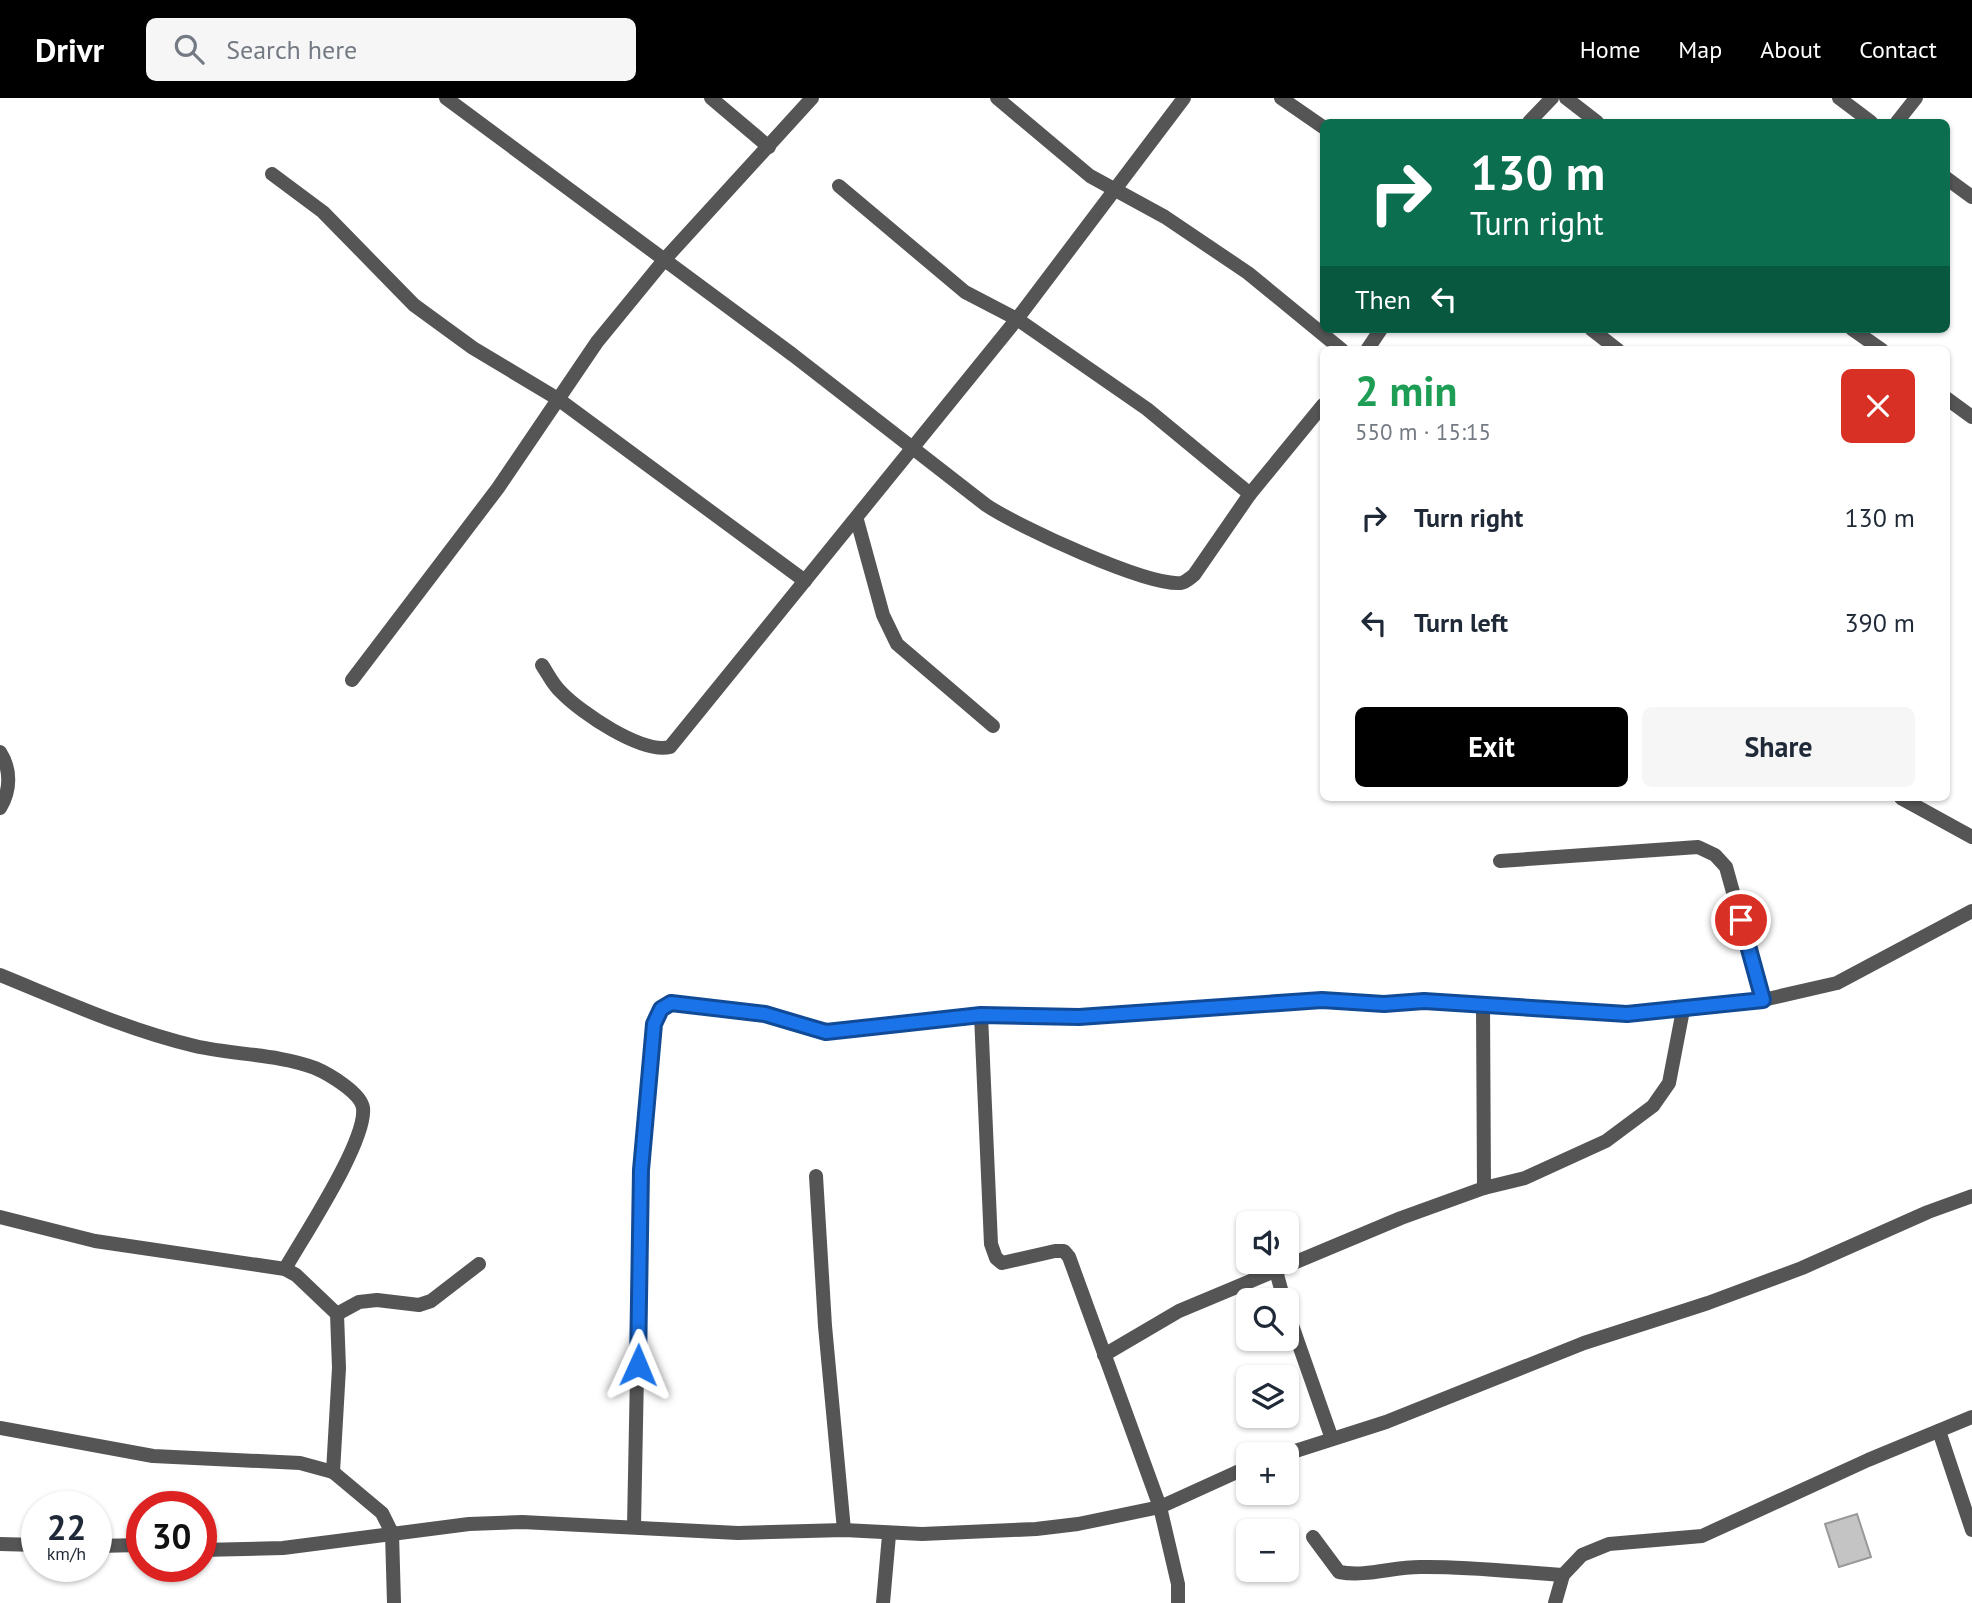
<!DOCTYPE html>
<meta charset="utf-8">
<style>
:root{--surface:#fff;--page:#f6f6f7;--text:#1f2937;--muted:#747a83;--accent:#000}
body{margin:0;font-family:"PT Sans",sans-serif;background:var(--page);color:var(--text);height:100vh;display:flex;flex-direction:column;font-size:26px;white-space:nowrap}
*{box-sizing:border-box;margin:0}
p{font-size:23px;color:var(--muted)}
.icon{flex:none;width:38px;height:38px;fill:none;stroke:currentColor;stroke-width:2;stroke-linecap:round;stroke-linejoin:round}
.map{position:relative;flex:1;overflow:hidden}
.panel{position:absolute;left:1320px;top:248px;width:630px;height:455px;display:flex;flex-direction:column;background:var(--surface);border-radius:10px;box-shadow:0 2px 5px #0004}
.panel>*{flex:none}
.top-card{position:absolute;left:1320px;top:21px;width:630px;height:214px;border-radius:10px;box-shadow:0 2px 5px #0004;background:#0b6e4f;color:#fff;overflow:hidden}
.fabs{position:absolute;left:1236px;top:1113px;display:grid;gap:14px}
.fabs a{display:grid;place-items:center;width:63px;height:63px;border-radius:10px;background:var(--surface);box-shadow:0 2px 5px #0004;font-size:35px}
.speed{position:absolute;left:21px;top:1393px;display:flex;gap:14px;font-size:35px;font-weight:700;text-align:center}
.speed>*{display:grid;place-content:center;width:91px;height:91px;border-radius:50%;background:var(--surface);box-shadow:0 2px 5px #0004;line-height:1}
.speed small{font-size:18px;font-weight:400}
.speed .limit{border:10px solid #d22;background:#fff;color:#111}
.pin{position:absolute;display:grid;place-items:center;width:60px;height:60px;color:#fff;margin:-30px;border:4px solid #fff;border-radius:50%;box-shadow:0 2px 7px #0007}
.me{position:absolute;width:77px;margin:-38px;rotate:1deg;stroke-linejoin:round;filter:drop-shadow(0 0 5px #0008)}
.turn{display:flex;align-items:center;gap:24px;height:147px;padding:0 35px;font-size:32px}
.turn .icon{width:91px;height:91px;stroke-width:2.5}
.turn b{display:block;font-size:49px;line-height:60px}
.then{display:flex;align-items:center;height:66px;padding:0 35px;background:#0003;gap:14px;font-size:26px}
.round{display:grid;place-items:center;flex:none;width:74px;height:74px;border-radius:10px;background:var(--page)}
.summary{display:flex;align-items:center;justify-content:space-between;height:119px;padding:0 35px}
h1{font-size:42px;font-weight:600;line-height:52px;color:#1e9e55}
.primary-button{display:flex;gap:14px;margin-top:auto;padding:14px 35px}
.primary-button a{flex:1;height:80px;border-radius:10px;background:var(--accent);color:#fff;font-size:28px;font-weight:600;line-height:80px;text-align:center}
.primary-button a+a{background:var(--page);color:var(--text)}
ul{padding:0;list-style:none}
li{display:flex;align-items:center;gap:21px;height:105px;padding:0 35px}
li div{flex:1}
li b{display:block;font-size:26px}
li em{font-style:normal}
header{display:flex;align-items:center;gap:42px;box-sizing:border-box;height:98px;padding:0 35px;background:var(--accent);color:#fff}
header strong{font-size:33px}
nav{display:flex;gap:38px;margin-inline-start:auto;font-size:24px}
.search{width:490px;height:63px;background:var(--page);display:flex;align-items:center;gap:18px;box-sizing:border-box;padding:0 24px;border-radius:10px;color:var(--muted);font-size:26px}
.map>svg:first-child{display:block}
</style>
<header>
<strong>Drivr</strong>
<div class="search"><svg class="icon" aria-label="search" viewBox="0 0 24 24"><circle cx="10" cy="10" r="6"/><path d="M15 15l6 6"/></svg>Search here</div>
<nav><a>Home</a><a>Map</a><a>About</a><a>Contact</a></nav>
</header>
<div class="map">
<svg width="1972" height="1505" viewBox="0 0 1972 1505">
<rect width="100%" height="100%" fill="#fff"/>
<path fill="#c4c4c4" stroke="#999" stroke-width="2" d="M1857 1416 1871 1459 1839 1469 1825 1426Z"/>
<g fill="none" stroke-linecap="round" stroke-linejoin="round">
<g stroke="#555" stroke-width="14">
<path d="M446 0 793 257 986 407C1017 428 1146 488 1181 485 1186 484 1190 480 1194 477L1250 396 1323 307"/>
<path d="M711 0 769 49"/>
<path d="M997 0 1090 78 1165 119 1248 175 1342 252"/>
<path d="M1281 0 1323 29"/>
<path d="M1566 0 1597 24"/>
<path d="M1839 0 1871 24"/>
<path d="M1529 24 1552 0"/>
<path d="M1897 24 1916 0"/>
<path d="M272 76 323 114 414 207 473 250 558 301 805 483"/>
<path d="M1946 80 1972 99"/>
<path d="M839 88 965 194 1017 221 1147 311 1250 396"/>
<path d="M1591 231 1618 252"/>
<path d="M1852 231 1882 252"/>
<path d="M1367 252 1381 231"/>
<path d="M1946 300 1972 319"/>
<path d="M857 422 883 517 897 546 993 628"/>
<path d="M542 567C548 576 553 587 561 594 581 615 642 656 670 649L1017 221 1184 0"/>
<path d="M352 582 498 390 597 244 665 161 812 0"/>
<path d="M0 654C11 671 11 692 0 710"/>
<path d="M1901 700 1972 739"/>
<path d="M1500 763 1698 749 1715 757 1726 769 1763 902"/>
<path d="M0 877C64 903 127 932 195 948 234 957 278 956 315 970 329 976 361 995 363 1010 367 1043 303 1139 285 1171"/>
<path d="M1483 907 1484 1090"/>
<path d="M981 917 991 1146 996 1160 1002 1165 1055 1153H1064L1069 1159 1160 1409 1178 1486V1505"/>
<path d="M816 1078 825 1228 844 1432"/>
<path d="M0 1119 95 1143 285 1171 296 1177 337 1216 339 1270 333 1374"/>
<path d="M1276 1173 1284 1202"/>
<path d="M1286 1210 1332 1341"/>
<path d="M337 1216 359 1204 377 1202 419 1207 431 1203 479 1166"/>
<path d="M1104 1257 1179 1213 1401 1120 1484 1090 1525 1080 1606 1043 1653 1008 1669 985 1683 912"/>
<path d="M0 1330 153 1358 300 1365 333 1374 382 1415 392 1435 394 1505"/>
<path d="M1939 1333 1972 1432"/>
<path d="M1286 1356 1386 1324 1584 1245 1708 1205 1802 1170 1928 1114 1972 1098"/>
<path d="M634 1428 641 1072 655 926 661 911 671 905 765 916 826 934 981 917 1079 919 1322 902 1384 906 1424 903 1627 916 1683 912 1763 902 1837 885 1972 813"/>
<path d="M1313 1439 1339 1474C1367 1479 1392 1469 1420 1469 1468 1468 1515 1474 1563 1477"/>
<path d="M0 1446 37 1447"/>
<path d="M96 1448 142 1447"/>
<path d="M201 1452 283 1450 469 1426 522 1424 738 1435 844 1432 922 1436 1036 1431 1078 1426 1160 1409 1248 1369"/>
<path d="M883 1505 889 1437"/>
<path d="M1555 1505 1563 1477 1582 1457 1609 1446 1702 1438 1868 1362 1972 1319"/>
</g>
</g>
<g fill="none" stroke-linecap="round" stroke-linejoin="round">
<defs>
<path id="route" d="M638 1267 641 1072 654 926 661 911 671 905 765 916 826 934 981 917 1079 919 1322 902 1384 906 1424 903 1627 916 1763 902 1741 822"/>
</defs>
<use href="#route" stroke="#114b97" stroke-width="18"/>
<use href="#route" stroke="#1a73e8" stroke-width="12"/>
</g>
</svg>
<div class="fabs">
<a><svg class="icon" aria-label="sound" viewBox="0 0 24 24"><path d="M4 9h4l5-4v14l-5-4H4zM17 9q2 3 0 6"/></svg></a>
<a><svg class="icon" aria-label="search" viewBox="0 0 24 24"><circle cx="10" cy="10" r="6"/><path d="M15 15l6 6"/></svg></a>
<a><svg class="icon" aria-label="layers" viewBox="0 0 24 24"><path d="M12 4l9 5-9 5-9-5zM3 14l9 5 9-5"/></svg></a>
<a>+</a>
<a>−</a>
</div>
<div class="speed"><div>22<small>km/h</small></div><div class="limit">30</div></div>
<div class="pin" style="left:1741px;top:822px;background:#d93025"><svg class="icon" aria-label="arrive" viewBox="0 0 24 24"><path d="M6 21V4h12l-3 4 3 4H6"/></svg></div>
<svg class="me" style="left:638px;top:1267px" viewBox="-20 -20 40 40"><path d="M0-17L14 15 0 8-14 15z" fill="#1a73e8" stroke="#fff" stroke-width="4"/></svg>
<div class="top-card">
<div class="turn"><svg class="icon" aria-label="right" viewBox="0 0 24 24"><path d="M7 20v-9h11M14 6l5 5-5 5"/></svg><div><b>130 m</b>Turn right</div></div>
<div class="then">Then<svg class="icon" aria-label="left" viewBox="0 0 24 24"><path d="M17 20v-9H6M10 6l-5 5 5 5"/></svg></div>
</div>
<section class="panel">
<div class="summary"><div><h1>2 min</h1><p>550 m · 15:15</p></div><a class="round" style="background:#d93025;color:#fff"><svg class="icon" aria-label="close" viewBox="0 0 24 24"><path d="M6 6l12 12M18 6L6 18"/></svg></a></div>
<ul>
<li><svg class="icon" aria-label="right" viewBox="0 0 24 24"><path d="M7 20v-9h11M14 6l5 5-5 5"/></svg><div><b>Turn right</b></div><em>130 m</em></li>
<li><svg class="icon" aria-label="left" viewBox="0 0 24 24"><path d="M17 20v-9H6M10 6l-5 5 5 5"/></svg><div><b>Turn left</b></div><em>390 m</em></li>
</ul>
<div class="primary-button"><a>Exit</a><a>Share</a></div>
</section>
</div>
